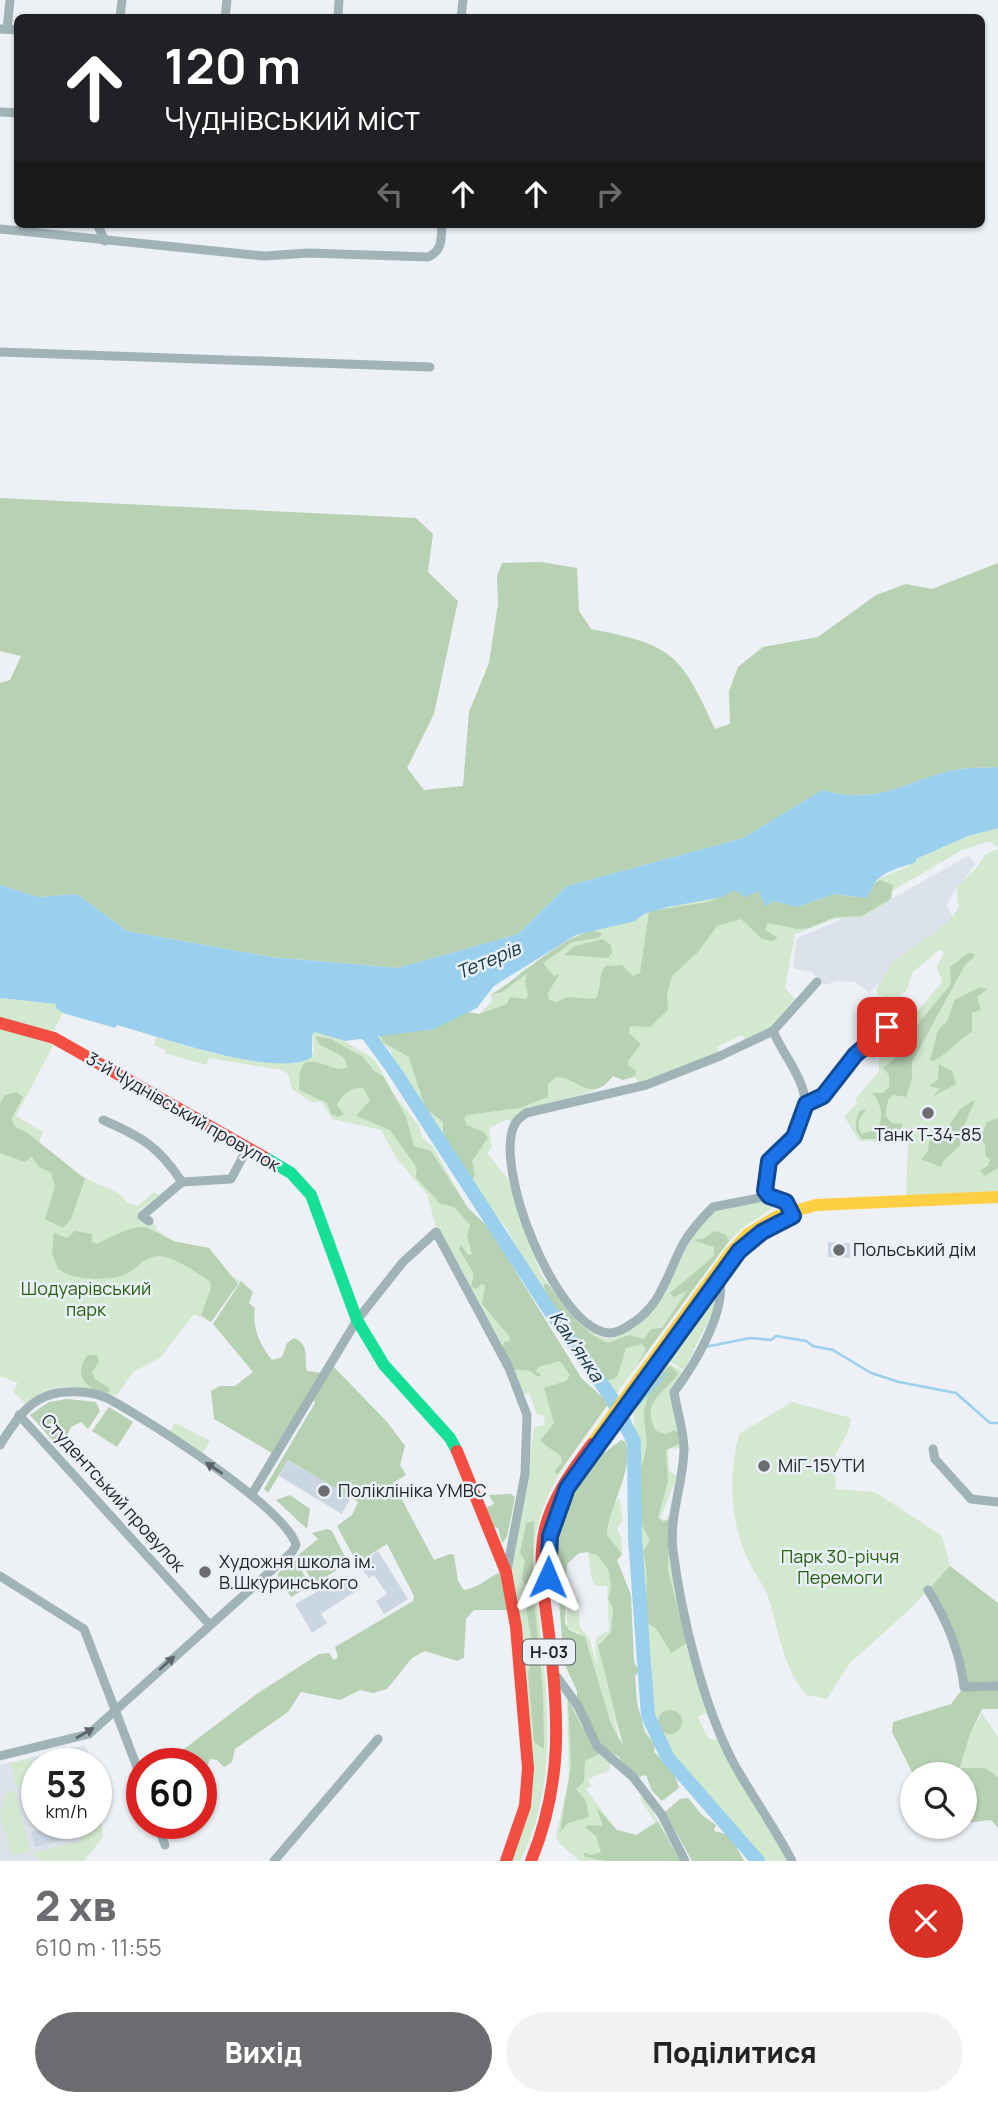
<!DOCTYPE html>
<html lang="uk">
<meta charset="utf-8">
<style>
:root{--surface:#fff;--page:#f2f2f2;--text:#222;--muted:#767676;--accent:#6a6c6f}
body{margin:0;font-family:Manrope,sans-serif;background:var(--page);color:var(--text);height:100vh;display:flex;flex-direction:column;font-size:26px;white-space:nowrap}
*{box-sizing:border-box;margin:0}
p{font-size:23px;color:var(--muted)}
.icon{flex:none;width:38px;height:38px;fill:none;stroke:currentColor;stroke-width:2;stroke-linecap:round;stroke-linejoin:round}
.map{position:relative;height:1861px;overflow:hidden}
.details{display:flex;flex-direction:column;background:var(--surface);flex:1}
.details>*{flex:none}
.hud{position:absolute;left:14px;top:14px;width:971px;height:214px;border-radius:10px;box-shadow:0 2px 5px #0004;background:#202124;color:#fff;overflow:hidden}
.buttons{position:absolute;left:900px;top:1762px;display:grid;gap:14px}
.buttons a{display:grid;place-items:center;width:77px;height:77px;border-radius:50%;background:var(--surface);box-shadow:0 2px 5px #0004;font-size:35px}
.speed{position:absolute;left:21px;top:1748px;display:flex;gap:14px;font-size:35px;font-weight:700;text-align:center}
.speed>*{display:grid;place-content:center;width:91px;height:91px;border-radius:50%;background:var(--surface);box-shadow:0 2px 5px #0004;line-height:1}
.speed small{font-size:18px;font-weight:400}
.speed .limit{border:10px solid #d22;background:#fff;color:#111}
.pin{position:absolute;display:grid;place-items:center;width:60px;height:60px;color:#fff;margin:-30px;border-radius:14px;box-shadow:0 4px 10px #0006}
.me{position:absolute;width:77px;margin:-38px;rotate:1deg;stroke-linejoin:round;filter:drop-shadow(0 0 5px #0008)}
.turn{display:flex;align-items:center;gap:24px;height:147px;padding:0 35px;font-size:32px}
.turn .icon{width:91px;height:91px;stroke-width:2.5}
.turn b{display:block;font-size:49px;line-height:60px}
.lanes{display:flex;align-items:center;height:66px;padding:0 35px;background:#0003;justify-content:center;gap:35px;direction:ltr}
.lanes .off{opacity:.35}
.round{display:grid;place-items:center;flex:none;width:74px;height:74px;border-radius:37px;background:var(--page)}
.head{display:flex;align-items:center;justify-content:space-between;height:119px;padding:0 35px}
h1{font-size:42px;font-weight:800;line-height:52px;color:var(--accent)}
.cta{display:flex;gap:14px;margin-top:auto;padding:14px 35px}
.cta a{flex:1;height:80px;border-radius:42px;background:var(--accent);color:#fff;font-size:28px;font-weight:800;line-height:80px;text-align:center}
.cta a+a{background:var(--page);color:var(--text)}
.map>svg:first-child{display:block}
</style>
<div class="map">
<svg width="998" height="1861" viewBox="0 0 998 1861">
<rect width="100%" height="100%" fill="#edf0f4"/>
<g fill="#dbe2eb">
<path d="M968 856 976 864 955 890 947 906 953 917 914 949 869 993 856 982 837 981 825 985 812 972 793 968 797 938 847 917 867 913Z"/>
<path d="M85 1745 93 1764H37V1824H96V1773L103 1836 84 1861H0V1765Z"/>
</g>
<g fill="#d2e8cf">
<path d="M998 828V848L990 841 960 851 892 891 889 901 863 917 835 919 795 934 785 988 795 999 768 1030 746 1041 742 1035 717 1047 719 1054 639 1084 635 1077 623 1080 613 1076C595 1098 562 1097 536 1107 527 1110 519 1117 512 1122L508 1119 489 1128 492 1147 487 1153 508 1179 540 1273 566 1309 595 1335 608 1339 619 1336 653 1312 696 1230 714 1212 766 1200 779 1204 742 1228 722 1249 617 1393 605 1382 593 1361 584 1355 579 1344 567 1334 562 1320 550 1307 506 1227 472 1187 449 1142 406 1086 390 1050 371 1033 468 1012 479 1014 492 1001 491 994 505 988 521 972 546 955 591 930 636 920 644 914 712 896 873 885 880 878 907 867 916 859 968 836Z"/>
<path d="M998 849V1192L906 1197 908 1142 859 1141 844 1116 857 1104 855 1100 879 1071V1059C892 1055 898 1046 908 1035L906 1025 942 982 937 967 944 952 939 950 913 972 906 991 900 996 891 999 878 995 876 988C885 980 886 968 895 961 916 942 944 932 959 907 953 880 961 886 976 868 980 864 982 858 986 854Z"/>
<path d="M0 998 56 1004V1008L63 1013 52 1033 55 1042 16 1116 43 1132 39 1143 83 1177 118 1193 128 1203 138 1206 154 1192 159 1195 137 1212 145 1209V1220L157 1226 156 1230 240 1281 211 1322 194 1314 160 1358 133 1372 117 1395C76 1396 69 1372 25 1403L13 1392 18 1383 0 1376Z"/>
<path d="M315 1032 334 1035 374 1059 394 1094 419 1126 422 1137 433 1147 467 1207 488 1227 582 1379 609 1403C574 1452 535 1496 533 1559 541 1658 567 1770 520 1861H509L517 1844 530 1733 524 1671V1640L510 1561 528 1476 534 1427 545 1425 544 1416 537 1414 529 1393 523 1394 438 1234 427 1194 397 1159 381 1130 332 1119 322 1102H311L292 1089 288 1074 282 1070 209 1058 206 1065 165 1053 166 1050 154 1045 157 1037C188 1049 263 1066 295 1063 300 1062 309 1055 314 1052L312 1034Z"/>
<path d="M718 1294 719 1300 684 1370 669 1361Z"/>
<path d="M668 1363 683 1372 673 1388 680 1448 668 1449 669 1470 677 1477 660 1519 666 1520 670 1513 671 1537 714 1729 706 1713 698 1717 707 1736 712 1740 721 1739 790 1861H763L731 1823 694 1789 689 1775 657 1731 650 1710 652 1666 649 1635 644 1626 641 1561 637 1534 631 1525 636 1518V1496L632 1481 637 1455 633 1410Z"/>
<path d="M792 1402 851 1418 848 1432 833 1459 836 1489 875 1492 942 1536 950 1566 911 1608 849 1664 827 1699 806 1695C784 1667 780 1639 771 1605 767 1590 756 1576 749 1562 730 1523 728 1475 739 1434Z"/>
<path d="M175 1423 210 1441 202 1455 169 1432Z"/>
<path d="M619 1498 623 1520 617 1529 622 1539V1554L607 1535 612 1505Z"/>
<path d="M588 1552 598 1556 608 1569 611 1587 608 1598 613 1609 611 1632 599 1643 622 1739C613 1715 590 1660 597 1637L609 1630 607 1586H596L592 1579Z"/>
<path d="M567 1598 578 1600 580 1628 589 1638 621 1744 611 1724 589 1652 579 1633 567 1628Z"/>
<path d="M567 1695 610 1762V1770L588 1779 591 1786 586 1789 616 1830 636 1835 655 1822 639 1796 645 1799 682 1861H580L559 1843 556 1836 569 1778Z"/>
<path d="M982 1713 998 1737V1777L984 1768 960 1769 970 1734Z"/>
<path d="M32 1758 37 1782 17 1788 10 1763Z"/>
<path d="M96 1773 103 1836 84 1861H41L33 1853 81 1841 78 1824H96Z"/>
<path d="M15 1790 30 1851 12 1856 0 1814 6 1793Z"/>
</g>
<g fill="#b7d1b3" fill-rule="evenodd">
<path d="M0 498 416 518 433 534 428 572 458 601 434 714 407 768 424 790 463 786 469 712 489 663 498 604 497 576 502 563 541 562 577 568 579 611 591 629C673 645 680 653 715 729L730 724 729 691 738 667 763 647 818 637 876 595 906 584 932 589 998 563V767C986 768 972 767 960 769 903 779 884 807 822 790L743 838 567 886 518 934 398 968 271 957 127 931 77 894 38 897 0 885V683L10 680 21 656 0 651Z"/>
<path d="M880 880 893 885 891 899 861 916 835 917 809 928 798 929 768 923 765 930 778 938 772 941 762 939 741 919 717 926 698 952 672 976 667 994 668 1010 650 1027 630 1026 629 1033 641 1044 628 1061V1065L636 1071 635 1076 623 1080 613 1076C590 1106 577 1076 556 1077L548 1084V1097L520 1108 467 1115 464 1118 467 1125 484 1132 488 1138 472 1161 475 1175 472 1179 466 1177 443 1133V1122L425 1108 409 1057 384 1043 380 1035 468 1012 479 1014 507 1004 510 997 526 999 528 995 525 981 528 973 502 992 490 995C513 984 578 920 602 933L599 938 573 942 543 963 554 976 560 973 548 993 549 1000 556 1002 567 997 595 999C603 989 597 974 606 966L622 965 633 976 640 973 649 913 656 910 708 902 734 890 750 895 759 891 765 906 773 901 799 907 834 894 853 897 869 895 873 885Z"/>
<path d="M603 939 611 945 612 953 608 958 564 955 575 946Z"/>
<path d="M968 953 974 954V957L965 965 912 1062V1079L906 1097 893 1095 888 1100 885 1116 892 1123 902 1124V1127L892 1139H863C853 1132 854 1119 861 1110L866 1109C861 1117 854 1124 862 1134L875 1130C886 1120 881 1102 872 1093H883L889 1087V1075L883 1068 901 1054 921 1020 951 984 950 967Z"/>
<path d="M980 987 987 989 977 997 981 1010 972 1013V1032C959 1038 942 1061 930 1061L938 1030 947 1021 955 1000Z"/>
<path d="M315 1036 331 1039 363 1057 373 1070 383 1076 406 1117 414 1146 431 1151 468 1208 488 1227 582 1379 609 1403 558 1474 554 1472 562 1462 561 1456 540 1441 554 1423 544 1388 566 1381 570 1375 560 1361 538 1367 536 1371 541 1375 538 1377 530 1371 512 1369 502 1349 504 1342 510 1341 509 1336 482 1304 485 1285 481 1284 477 1289 471 1287 474 1274 459 1249 461 1245 468 1255 472 1254 467 1236 470 1225 454 1207 439 1203C431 1191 424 1188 416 1177L417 1168 390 1130 356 1116 370 1100 363 1088C353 1085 339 1097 337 1106L344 1114 338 1117 331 1114 327 1103 299 1090 300 1072 304 1063C320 1057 334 1074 348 1067L343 1057 319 1044Z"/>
<path d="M939 1064 952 1071 956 1084 932 1097 940 1089 929 1086 938 1079Z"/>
<path d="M16 1092 23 1097 12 1118 14 1126 29 1134 85 1179 71 1219 63 1228 45 1219 55 1187 51 1173 38 1166 32 1156 25 1162 0 1153V1103L5 1095Z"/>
<path d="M975 1100 961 1133 960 1146 944 1160 941 1167 921 1159 928 1151 929 1142 948 1127 961 1108Z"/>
<path d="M998 1118V1168L985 1176 980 1170 988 1166 990 1160 985 1155V1145L981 1138 987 1122Z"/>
<path d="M138 1227H146L173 1241 209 1248 238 1284 211 1322 201 1315 211 1288 210 1282C200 1274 171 1255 158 1256 143 1257 137 1269 126 1274 109 1282 72 1280 58 1269L52 1253 54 1233 67 1238 75 1231 92 1234V1242L97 1244C110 1237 122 1231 138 1227Z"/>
<path d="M714 1231 726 1235 729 1241 636 1367 646 1349 642 1344 626 1348 617 1377 607 1381 593 1361 584 1355 579 1344 567 1334 562 1320 546 1300 544 1284H548C564 1306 582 1333 608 1343L629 1335 644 1339 651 1329 662 1328 687 1291 674 1297 670 1293 714 1256V1247L693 1240 703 1239Z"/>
<path d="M241 1281 253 1292 249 1303 255 1308C252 1328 260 1345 272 1360L282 1357 287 1343 294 1338C310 1345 304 1357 307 1371L323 1373 272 1453 214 1419 211 1391 220 1386H235L253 1372 213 1324Z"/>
<path d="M88 1355H97L99 1362 92 1372 95 1379 109 1388V1393C87 1392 71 1374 88 1355Z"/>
<path d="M333 1366 388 1423 405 1446 400 1465 406 1475 393 1483 434 1560 450 1554 454 1555 458 1581 464 1590C484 1586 488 1576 504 1571L510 1610H474L466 1619 464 1658 457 1661 425 1651 412 1658 387 1689 373 1693 360 1690 340 1700 301 1692 288 1712 235 1749 232 1762 224 1767 217 1760 210 1759 201 1784V1764H185L180 1752 258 1693 319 1654 329 1653 334 1660 338 1657 335 1647 413 1601 414 1596 387 1544 357 1563 337 1526 352 1515 358 1502 288 1460 268 1493 264 1489 315 1403 312 1395Z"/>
<path d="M671 1366 678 1374C665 1393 639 1402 656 1431L666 1434 674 1430 679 1433V1444L666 1450 668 1482 658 1517 663 1522 669 1519 668 1571 687 1643 671 1653 656 1628 645 1622C645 1595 650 1580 643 1552L650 1540C645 1531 636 1516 635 1506 633 1478 642 1473 646 1449 648 1437 644 1427 644 1416 644 1400 656 1373 671 1366Z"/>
<path d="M67 1399 96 1402 100 1411 88 1429 81 1422 71 1427 61 1450 30 1415 49 1402Z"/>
<path d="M109 1407 133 1422 117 1447 92 1431Z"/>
<path d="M621 1440 626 1442C633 1475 609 1504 607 1535L622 1554 617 1560 631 1595 634 1662 639 1671 635 1676 637 1703 645 1732 655 1745 654 1752 673 1770 679 1788 662 1801 652 1791 646 1775 639 1777 629 1771 618 1756 610 1753 592 1734 577 1704V1691L564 1663 556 1564 559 1534 572 1496 599 1457ZM588 1552 598 1556 608 1569 611 1587 608 1598 613 1609 611 1632 598 1645 623 1745 611 1724 585 1637 569 1630 565 1623 567 1564 579 1553Z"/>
<path d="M290 1495 310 1509 307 1529 276 1500Z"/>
<path d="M489 1495 511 1494 515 1497 507 1537 502 1543 498 1528 491 1526 485 1508 494 1504Z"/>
<path d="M534 1521 533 1580 532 1584 525 1585 522 1578 525 1561 520 1553 526 1523Z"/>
<path d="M327 1529 332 1531 347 1561 345 1565 314 1584 297 1556 318 1539 312 1533Z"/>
<path d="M295 1559 310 1586 291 1597 277 1574Z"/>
<path d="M950 1566 998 1603V1709H982L970 1734 960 1768H985L998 1777V1828L991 1820 964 1823V1774H913L892 1732 893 1722 951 1704 964 1687 961 1665 928 1590Z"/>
<path d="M534 1598 543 1692 544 1749 534 1742 528 1675 533 1649 525 1601Z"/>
<path d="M568 1699 581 1726 601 1753 585 1761 584 1782 576 1789 586 1801 589 1817 568 1823 560 1832 571 1765Z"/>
<circle cx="670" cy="1722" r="12"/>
<path d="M688 1798 702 1815 716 1825 714 1831 730 1835 744 1861H692L665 1812 680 1799Z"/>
<path d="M597 1808 617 1830 636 1835 658 1822 680 1861H607L585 1857 583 1852 591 1855 601 1852 596 1836 586 1828 588 1825 603 1826Z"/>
</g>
<path fill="#9ad0ee" d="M998 767V828L968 836 916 859V862C903 867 883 871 875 883 871 889 870 894 866 898L834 894 797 907 773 901 765 907 759 891 745 897 734 890 722 897 668 907 644 914 635 921 576 935 494 986 477 1008 434 1029 345 1041 315 1032 312 1035V1057C279 1080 154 1035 117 1025L115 1028 63 1013 56 1008V1004L0 998V885L38 897 77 894 127 931 271 957 398 968 518 934 567 886 743 838 822 790C884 807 903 779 960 769 972 767 986 768 998 767Z"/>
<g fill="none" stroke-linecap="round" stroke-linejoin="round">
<g stroke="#9ad0ee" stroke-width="2.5">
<path d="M705 1347 750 1338 771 1340 776 1336 806 1341 813 1346 833 1350 871 1373 899 1382 956 1393 990 1423H998"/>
<path d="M623 1421 666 1374"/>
</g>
<path stroke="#9ad0ee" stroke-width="14" d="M356 1026 369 1036 393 1069 548 1308 611 1397 634 1442 635 1538 648 1716 668 1758 758 1861"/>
</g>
<g fill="#cbd6e3">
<path d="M828 1242 850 1243V1258L828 1257Z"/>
<path d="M287 1460 351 1497 342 1514 279 1476Z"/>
<path d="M378 1551 408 1599 384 1614 376 1601 387 1594 374 1575 369 1578 358 1564Z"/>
<path d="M347 1575 356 1591 321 1614 327 1623 312 1633 295 1604Z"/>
<path d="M76 1747 80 1761 47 1764 45 1758Z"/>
<path d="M60 1825 63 1840 35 1847 31 1832Z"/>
</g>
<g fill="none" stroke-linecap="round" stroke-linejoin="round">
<g stroke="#a0b4b8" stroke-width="9">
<path d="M120 18 122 0"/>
<path d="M225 18 227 0"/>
<path d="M338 18 339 0"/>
<path d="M461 18 463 0"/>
<path d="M0 29 18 30"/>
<path d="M7 29 10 0"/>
<path d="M0 112 18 113"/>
<path d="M97 224 105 241"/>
<path d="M0 229 264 256 309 253 428 257C443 251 441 238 442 224"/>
<path d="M0 352 430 367"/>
<path d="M806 1104 823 1096 855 1055 902 1012"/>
<path d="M103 1120C142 1137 158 1146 182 1182L231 1179 248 1147"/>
<path d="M769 1196C746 1169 790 1149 799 1130 818 1089 788 1066 773 1031"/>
<path d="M793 1216 786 1202 769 1196 713 1207C702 1218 691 1230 683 1244 666 1276 662 1306 628 1326 622 1330 616 1333 609 1333 556 1329 492 1165 515 1124 517 1119 523 1116 526 1113L646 1085 720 1056 773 1031 817 982"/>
<path d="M149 1221 142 1216 182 1182"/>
<path d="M719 1278C728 1310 693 1367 674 1392 677 1411 684 1432 684 1450 683 1485 669 1515 673 1550 681 1614 703 1704 732 1760 751 1795 774 1826 792 1861"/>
<path d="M19 1415 210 1625"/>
<path d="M0 1445C17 1418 32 1393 67 1392 81 1391 97 1393 109 1399 146 1419 286 1508 296 1545L292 1552 89 1734 0 1756"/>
<path d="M933 1449 935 1459 971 1499 998 1502"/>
<path d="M252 1494 357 1320 403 1262 436 1232 509 1368 527 1415 525 1474 507 1570"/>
<path d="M0 1576 84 1629 142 1780"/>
<path d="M928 1590C947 1620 960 1652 964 1687L998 1686"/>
<path d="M557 1677 578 1706 597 1746 633 1777 662 1815 685 1861"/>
<path d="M157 1824 165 1845"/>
<path d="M274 1861 378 1739"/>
</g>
<path stroke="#16e098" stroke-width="12" d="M264 1157 291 1173 311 1195 357 1320 384 1365 450 1438 457 1451"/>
<path stroke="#ffcf43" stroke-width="12" d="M592 1444 731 1252 748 1234 778 1216 816 1205 998 1197"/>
<g stroke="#f24e42" stroke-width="12">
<path d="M0 1023 54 1038 264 1157"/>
<path d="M457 1451 506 1572 516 1627 528 1768 525 1806 506 1861"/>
<path d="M531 1861C563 1783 559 1716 549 1634 545 1602 538 1565 544 1533 551 1499 572 1471 592 1444"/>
</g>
</g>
<defs><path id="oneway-solid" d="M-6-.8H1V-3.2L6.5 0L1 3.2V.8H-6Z" transform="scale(1.75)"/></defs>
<g fill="#5b6569">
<use href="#oneway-solid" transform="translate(214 1468) rotate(-146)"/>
<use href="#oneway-solid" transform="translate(167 1663) rotate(-42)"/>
<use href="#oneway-solid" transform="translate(85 1733) rotate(-30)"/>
</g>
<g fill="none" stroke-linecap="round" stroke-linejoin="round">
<defs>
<path id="route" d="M548 1577 550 1536 567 1488 739 1251 762 1232 793 1216 786 1202 769 1196 765 1191 769 1161 794 1137 806 1104 823 1096 855 1055 887 1027"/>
</defs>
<use href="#route" stroke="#114b97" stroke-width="18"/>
<use href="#route" stroke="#1a73e8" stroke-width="12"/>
</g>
<g fill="#6a6c6f" stroke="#eaf0f7" stroke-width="2.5">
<circle cx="928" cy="1113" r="7"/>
<circle cx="839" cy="1250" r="7"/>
<circle cx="764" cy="1466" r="7"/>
<circle cx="324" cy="1491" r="7"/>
<circle cx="205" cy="1572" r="7"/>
</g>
<g text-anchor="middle" stroke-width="5" stroke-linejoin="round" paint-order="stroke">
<rect fill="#eaf0f7" stroke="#5f6266" stroke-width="2" x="523" y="1639.5" width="52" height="25" rx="5"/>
<g font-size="16" font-weight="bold" fill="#232528">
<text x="549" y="1658">Н-03</text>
</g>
<g font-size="18" fill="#232528" stroke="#eaf0f7">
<text transform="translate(183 1112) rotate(30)" y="6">3-й Чуднівський провулок</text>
<text transform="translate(113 1493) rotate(48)" y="6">Студентський провулок</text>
</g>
<g font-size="18" fill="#232528" stroke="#eaf0f7" text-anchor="start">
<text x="928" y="1141" text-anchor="middle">Танк Т-34-85</text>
<text x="853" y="1256">Польський дім</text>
<text x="778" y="1472">МіГ-15УТИ</text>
<text x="338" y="1497">Поліклініка УМВС</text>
<text x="219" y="1568">Художня школа ім.<tspan x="219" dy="21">В.Шкуринського</tspan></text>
</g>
<g font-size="18" fill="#27600e" stroke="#eaf0f7">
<text x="86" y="1295">Шодуарівський<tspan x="86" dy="21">парк</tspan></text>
<text x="840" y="1563">Парк 30-річчя<tspan x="840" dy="21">Перемоги</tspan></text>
</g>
<g font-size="19" font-style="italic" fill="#134" stroke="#eaf0f7">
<text transform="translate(488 960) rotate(-23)" y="7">Тетерів</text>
<text transform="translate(577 1346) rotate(56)" y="7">Кам'янка</text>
</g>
</g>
</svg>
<div class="buttons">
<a><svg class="icon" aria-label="search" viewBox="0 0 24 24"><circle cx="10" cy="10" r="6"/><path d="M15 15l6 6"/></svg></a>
</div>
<div class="speed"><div>53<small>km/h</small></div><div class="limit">60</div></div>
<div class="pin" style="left:887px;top:1027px;background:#d93025"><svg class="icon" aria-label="arrive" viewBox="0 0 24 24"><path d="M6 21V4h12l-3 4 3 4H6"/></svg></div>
<svg class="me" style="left:548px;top:1577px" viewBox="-20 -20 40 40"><path d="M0-17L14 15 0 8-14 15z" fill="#1a73e8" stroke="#fff" stroke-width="4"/></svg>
<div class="hud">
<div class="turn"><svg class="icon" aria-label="ahead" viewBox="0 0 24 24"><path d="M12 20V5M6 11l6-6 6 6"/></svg><div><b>120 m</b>Чуднівський міст</div></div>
<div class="lanes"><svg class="icon off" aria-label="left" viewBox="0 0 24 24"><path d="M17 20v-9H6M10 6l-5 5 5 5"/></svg><svg class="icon" aria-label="ahead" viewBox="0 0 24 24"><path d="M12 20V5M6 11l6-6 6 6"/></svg><svg class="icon" aria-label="ahead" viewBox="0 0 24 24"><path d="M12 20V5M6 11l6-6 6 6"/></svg><svg class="icon off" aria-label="right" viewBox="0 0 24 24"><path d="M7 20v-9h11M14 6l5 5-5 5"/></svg></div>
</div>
</div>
<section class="details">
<div class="head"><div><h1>2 хв</h1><p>610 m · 11:55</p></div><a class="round" style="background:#d93025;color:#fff"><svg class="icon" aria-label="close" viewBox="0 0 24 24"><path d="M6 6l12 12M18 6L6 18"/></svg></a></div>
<div class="cta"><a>Вихід</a><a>Поділитися</a></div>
</section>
